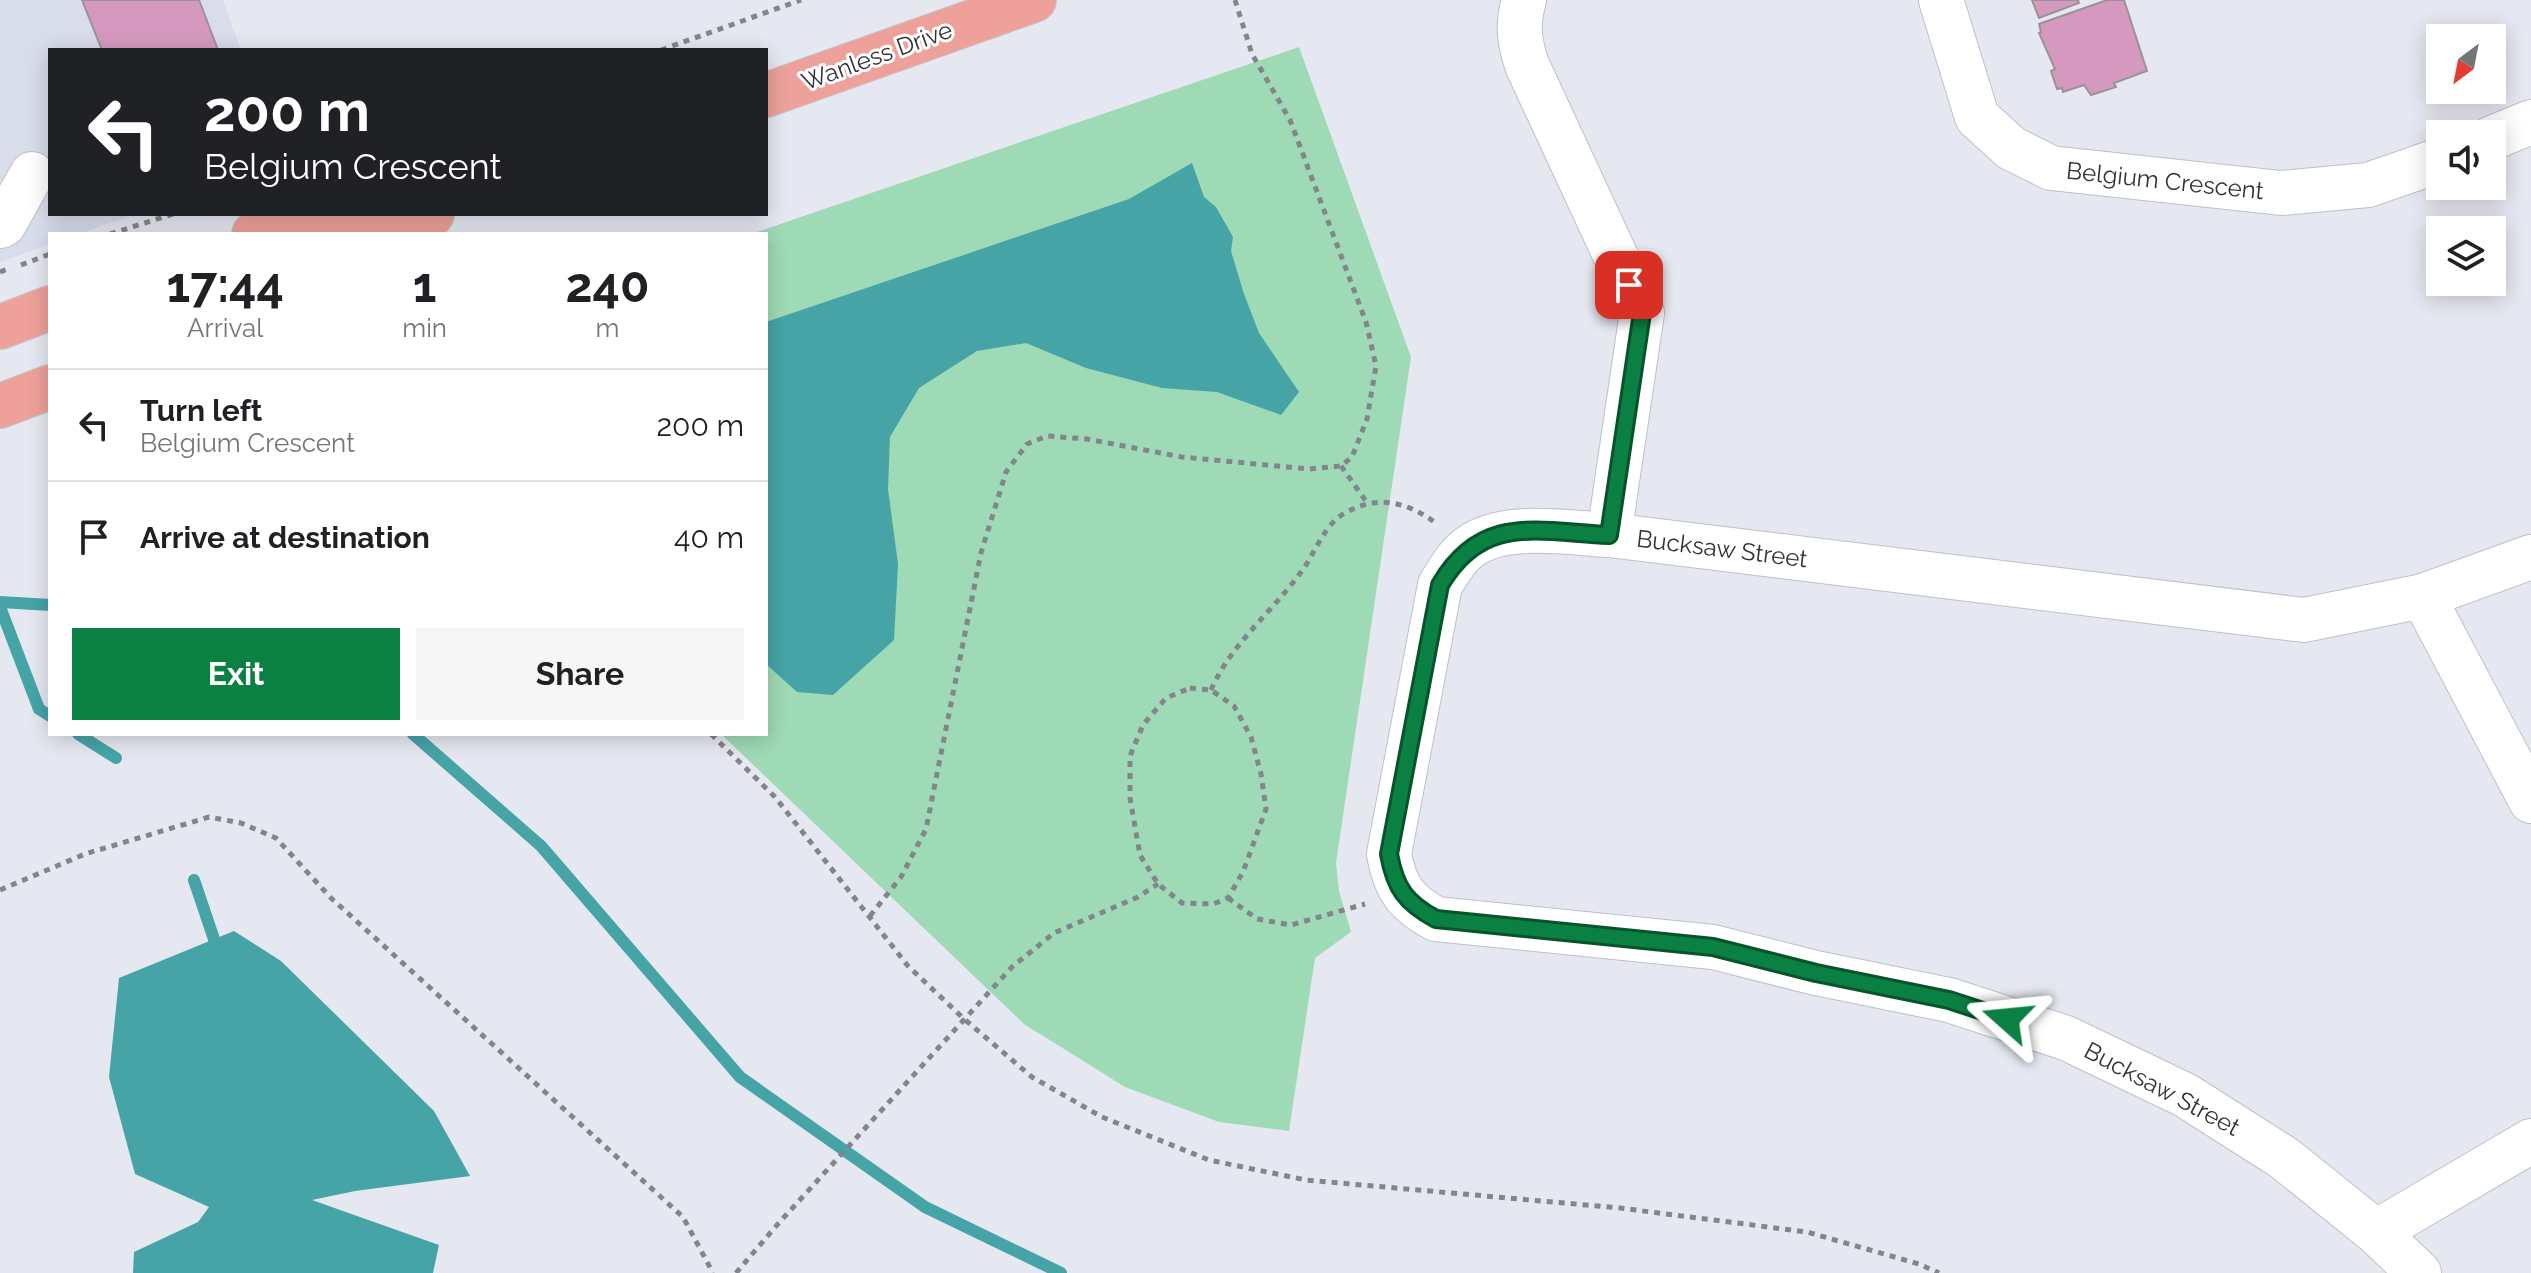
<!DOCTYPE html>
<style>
:root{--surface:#fff;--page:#f6f6f6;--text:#202124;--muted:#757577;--line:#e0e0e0;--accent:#0b8043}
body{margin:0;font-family:Raleway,sans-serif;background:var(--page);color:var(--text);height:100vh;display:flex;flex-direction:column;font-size:30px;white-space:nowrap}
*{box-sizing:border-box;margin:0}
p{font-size:26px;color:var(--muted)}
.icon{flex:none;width:44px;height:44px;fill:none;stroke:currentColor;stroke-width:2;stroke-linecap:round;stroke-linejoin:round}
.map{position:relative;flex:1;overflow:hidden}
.details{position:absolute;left:48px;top:232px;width:720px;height:504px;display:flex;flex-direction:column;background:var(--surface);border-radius:0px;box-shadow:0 4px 20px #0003}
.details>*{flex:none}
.banner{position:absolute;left:48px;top:48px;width:720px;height:168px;border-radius:0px;box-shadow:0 4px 20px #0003;background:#202124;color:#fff;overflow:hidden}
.needle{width:52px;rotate:212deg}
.fabs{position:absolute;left:2426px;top:24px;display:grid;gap:16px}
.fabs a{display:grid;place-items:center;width:80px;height:80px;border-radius:0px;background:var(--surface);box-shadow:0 4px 20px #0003;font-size:40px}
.pin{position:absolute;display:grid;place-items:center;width:68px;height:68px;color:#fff;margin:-34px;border-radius:16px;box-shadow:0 4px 12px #0006}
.me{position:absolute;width:88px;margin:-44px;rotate:288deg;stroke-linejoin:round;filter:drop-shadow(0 0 6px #0008)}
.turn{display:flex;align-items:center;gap:28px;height:168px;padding:0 24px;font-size:36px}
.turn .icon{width:104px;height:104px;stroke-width:2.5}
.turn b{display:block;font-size:56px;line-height:68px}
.eta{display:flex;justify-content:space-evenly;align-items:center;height:136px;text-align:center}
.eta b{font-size:48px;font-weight:700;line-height:56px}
.primary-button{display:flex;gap:16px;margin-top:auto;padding:16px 24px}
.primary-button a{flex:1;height:92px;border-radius:0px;background:var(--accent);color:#fff;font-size:32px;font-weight:700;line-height:92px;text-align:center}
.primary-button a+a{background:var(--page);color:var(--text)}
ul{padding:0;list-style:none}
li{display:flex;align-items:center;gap:24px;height:112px;padding:0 24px;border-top:2px solid var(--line)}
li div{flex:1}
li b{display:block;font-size:30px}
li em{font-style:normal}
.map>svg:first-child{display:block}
</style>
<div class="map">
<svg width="2531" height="1273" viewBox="0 0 2531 1273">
<rect width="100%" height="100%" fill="#e6e8f1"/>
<path fill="#d8dceb" d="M0 0H223L241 50H50V214H135L79 234H50V244L0 262Z"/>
<path fill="#9edab5" d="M1299 47 1411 357 1336 863 1339 891 1351 932 1315 958 1289 1131 1219 1122 1125 1087 1024 1024 721 734H766V234H751Z"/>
<g fill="#46a4a7">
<path d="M1192 163 1204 197 1216 207 1233 237 1231 251 1244 294 1259 333 1299 392 1281 415 1217 392 1162 388 1086 368 1026 343 977 351 919 388 890 437 888 489 898 564 894 640 833 695 797 692 766 664V322L1129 199Z"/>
<path d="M234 931 281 961 434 1111 470 1176 355 1191 312 1200 439 1245 433 1273H133L134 1252 198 1222 209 1207 135 1174 109 1077 119 978Z"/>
</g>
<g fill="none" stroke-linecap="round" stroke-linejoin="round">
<g stroke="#46a4a7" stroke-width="12">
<path d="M0 602 50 605"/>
<path d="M0 607 39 709 50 716"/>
<path d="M78 734 116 758"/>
<path d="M413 734 541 846 740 1077 925 1207 1061 1273"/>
<path d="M194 880 216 945"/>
</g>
</g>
<g fill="#d599bf" stroke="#9a9297" stroke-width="2">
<path d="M82 0H199L218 50H102Z"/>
<path d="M2032 0H2078L2079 3 2039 18Z"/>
<path d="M2107 0H2124L2147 71 2114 83 2116 87 2091 95 2084 85 2063 92 2062 88 2057 89 2051 71 2055 69 2039 33 2041 32 2039 24Z"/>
</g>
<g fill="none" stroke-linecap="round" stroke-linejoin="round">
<defs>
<g id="minor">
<path d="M1524 0C1517 24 1519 41 1527 65L1642 313 1609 535"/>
<path d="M1941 0 1977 117 2011 148 2051 168 2281 193 2368 185 2440 160"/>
<path d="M2492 138 2531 122"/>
<path d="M0 226 4 224 32 174"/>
<path d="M2423 596 2531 801"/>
<path d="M2376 1232 2531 1141"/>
<path d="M2419 1273 2376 1232 2284 1158 2185 1095 2066 1038 1949 1000 1816 973 1713 947 1436 919C1406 903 1395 888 1389 854L1440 585C1448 572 1455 559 1467 549 1501 521 1567 533 1609 535L2304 620 2423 596 2531 557"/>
</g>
<g id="major">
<path d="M766 95 1034 0"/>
<path d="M254 234 282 224 379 233"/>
<path d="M377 234 432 214"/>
<path d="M0 327 50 308"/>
<path d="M0 406 50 387"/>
</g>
</defs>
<use href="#minor" stroke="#bec0c9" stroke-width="46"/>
<use href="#major" stroke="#c6c6c7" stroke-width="46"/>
<g stroke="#83858b" stroke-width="5" stroke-dasharray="6 6" stroke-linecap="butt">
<path d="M661 50 801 0"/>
<path d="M110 234 173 214"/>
<path d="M21 265 50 254"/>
<path d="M0 272 11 268"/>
<path d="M1341 466 1368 504"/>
<path d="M1190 688 1211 690 1234 706 1251 737 1261 774 1266 809 1243 872 1228 898 1213 904 1182 903 1158 884 1140 855 1130 798V756L1143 725 1166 698Z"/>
<path d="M1211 690C1231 644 1272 612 1301 572 1315 554 1324 524 1345 513 1378 494 1408 502 1437 524"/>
<path d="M711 734 775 797 908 966 963 1018 1032 1077 1102 1117 1209 1160 1306 1180 1620 1208 1807 1232 1919 1264 1939 1273"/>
<path d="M0 890 85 854 209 817 241 823 276 838 331 898 683 1217 713 1273"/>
<path d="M1228 898 1257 919 1291 925 1365 904"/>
<path d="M870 916 901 877 926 829 981 553 1006 472 1027 444 1047 436 1087 439 1182 457 1309 469 1341 466 1352 457 1367 419 1376 366 1366 322 1290 120 1252 54 1235 0"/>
<path d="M736 1273 777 1225 1012 967 1054 933 1138 897 1158 884"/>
</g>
<use href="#minor" stroke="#fff" stroke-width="44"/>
<use href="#major" stroke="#eea19b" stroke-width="44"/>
</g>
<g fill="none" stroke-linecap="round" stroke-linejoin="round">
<defs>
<path id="route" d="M1629 285 1642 313 1609 535C1538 532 1482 513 1440 585L1389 854C1395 888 1406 903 1436 919L1713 947 1816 973 1949 1000 2007 1019"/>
</defs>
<use href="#route" stroke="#07532c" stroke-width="20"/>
<use href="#route" stroke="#0b8043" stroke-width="14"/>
</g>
<g text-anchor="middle" stroke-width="6" stroke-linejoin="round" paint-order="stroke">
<g font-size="24" fill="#323337" stroke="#fff">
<text transform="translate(877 56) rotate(-20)" y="8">Wanless Drive</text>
<text transform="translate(2165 181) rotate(6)" y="8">Belgium Crescent</text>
<text transform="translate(1722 549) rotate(7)" y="8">Bucksaw Street</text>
<text transform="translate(2162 1089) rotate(28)" y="8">Bucksaw Street</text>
</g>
</g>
</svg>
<div class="fabs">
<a><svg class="needle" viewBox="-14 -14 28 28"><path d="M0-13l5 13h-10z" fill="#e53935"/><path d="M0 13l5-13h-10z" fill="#757577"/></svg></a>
<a><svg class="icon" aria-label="sound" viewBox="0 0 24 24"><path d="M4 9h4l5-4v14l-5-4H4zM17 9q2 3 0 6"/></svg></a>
<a><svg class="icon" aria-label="layers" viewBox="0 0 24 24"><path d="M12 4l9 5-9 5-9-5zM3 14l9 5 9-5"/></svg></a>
</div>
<div class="pin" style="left:1629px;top:285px;background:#d93025"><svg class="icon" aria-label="arrive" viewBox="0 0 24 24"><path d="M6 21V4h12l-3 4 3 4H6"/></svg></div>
<svg class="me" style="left:2007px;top:1019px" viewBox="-20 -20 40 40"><path d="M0-17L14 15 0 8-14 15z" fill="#0b8043" stroke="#fff" stroke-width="4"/></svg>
<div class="banner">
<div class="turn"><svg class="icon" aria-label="left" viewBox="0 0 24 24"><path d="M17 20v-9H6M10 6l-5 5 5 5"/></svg><div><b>200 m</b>Belgium Crescent</div></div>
</div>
<section class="details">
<div class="eta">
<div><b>17:44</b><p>Arrival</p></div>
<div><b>1</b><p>min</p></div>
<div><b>240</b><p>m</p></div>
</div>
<ul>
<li><svg class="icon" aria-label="left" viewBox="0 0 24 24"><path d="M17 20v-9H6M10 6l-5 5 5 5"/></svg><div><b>Turn left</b><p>Belgium Crescent</p></div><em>200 m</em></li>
<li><svg class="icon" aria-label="arrive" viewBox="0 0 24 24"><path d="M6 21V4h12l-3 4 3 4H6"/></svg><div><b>Arrive at destination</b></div><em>40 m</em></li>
</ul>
<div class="primary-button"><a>Exit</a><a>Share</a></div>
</section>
</div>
